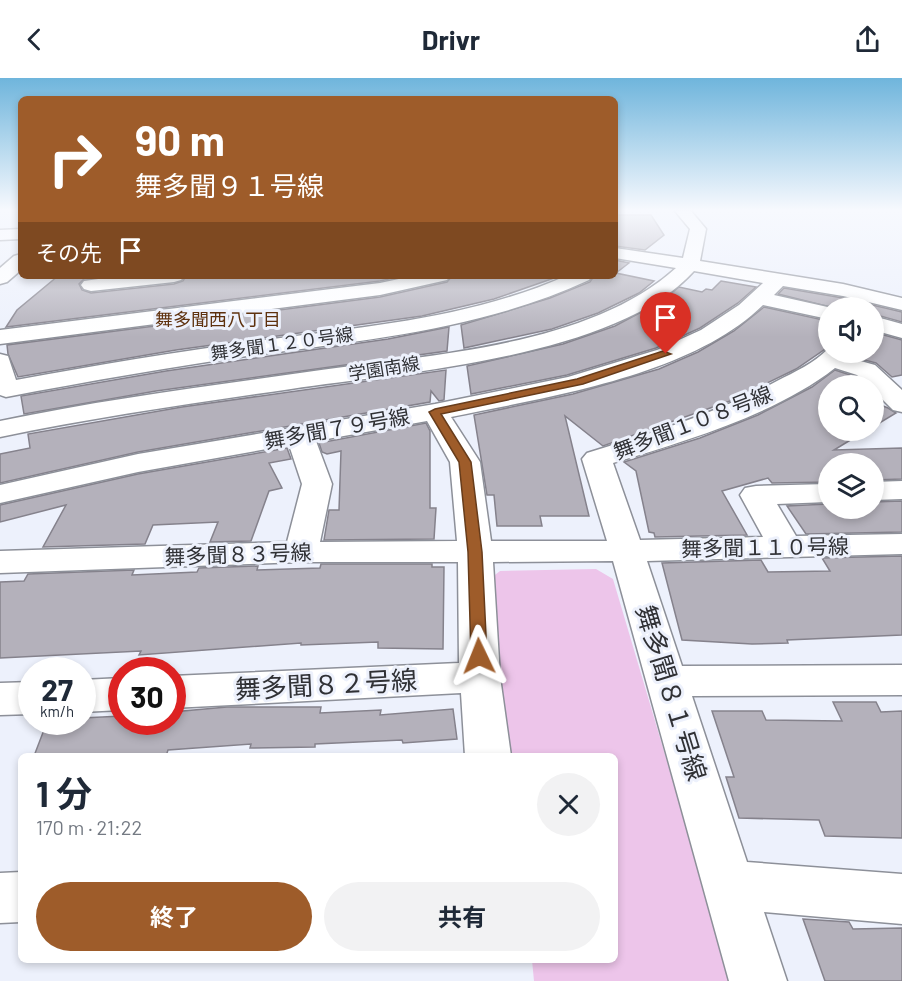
<!DOCTYPE html>
<html lang="ja">
<meta charset="utf-8">
<style>
:root{--surface:#fff;--page:#f2f2f3;--text:#1f2937;--muted:#747a83;--accent:#9e5c2a}
body{margin:0;font-family:Barlow,"Noto Sans JP",sans-serif;background:var(--page);color:var(--text);height:100vh;display:flex;flex-direction:column;font-size:22px;white-space:nowrap}
*{box-sizing:border-box;margin:0}
p{font-size:20px;color:var(--muted)}
.icon{flex:none;width:33px;height:33px;fill:none;stroke:currentColor;stroke-width:2;stroke-linecap:round;stroke-linejoin:round}
.map{position:relative;flex:1;overflow:hidden}
.sheet{position:absolute;left:18px;top:675px;width:600px;height:210px;display:flex;flex-direction:column;background:var(--surface);border-radius:9px;box-shadow:0 3px 9px #0003}
.sheet>*{flex:none}
.banner{position:absolute;left:18px;top:18px;width:600px;height:183px;border-radius:9px;box-shadow:0 3px 9px #0003;background:#9e5c2a;color:#fff;overflow:hidden}
.tools{position:absolute;left:818px;top:219px;display:grid;gap:12px}
.tools a{display:grid;place-items:center;width:66px;height:66px;border-radius:50%;background:var(--surface);box-shadow:0 3px 9px #0003;font-size:30px}
.speed{position:absolute;left:18px;top:579px;display:flex;gap:12px;font-size:30px;font-weight:700;text-align:center}
.speed>*{display:grid;place-content:center;width:78px;height:78px;border-radius:50%;background:var(--surface);box-shadow:0 3px 9px #0003;line-height:1}
.speed small{font-size:15px;font-weight:400}
.speed .limit{border:9px solid #d22;background:#fff;color:#111}
.pin{position:absolute;display:grid;place-items:center;width:51px;height:51px;color:#fff;margin:-62px -26px;border-radius:50% 50% 50% 0;rotate:-45deg;box-shadow:0 0 6px #0007}
.pin .icon{rotate:45deg}
.me{position:absolute;width:66px;margin:-33px;rotate:358deg;stroke-linejoin:round;filter:drop-shadow(0 0 4px #0008)}
.turn{display:flex;align-items:center;gap:21px;height:126px;padding:0 18px;font-size:27px}
.turn .icon{width:78px;height:78px;stroke-width:2.5}
.turn b{display:block;font-size:42px;line-height:51px}
.then{display:flex;align-items:center;height:57px;padding:0 18px;background:#0003;gap:12px;font-size:22px}
.round{display:grid;place-items:center;flex:none;width:63px;height:63px;border-radius:32px;background:var(--page)}
.headline{display:flex;align-items:center;justify-content:space-between;height:102px;padding:0 18px}
h1{font-size:36px;font-weight:700;line-height:45px}
.cta{display:flex;gap:12px;margin-top:auto;padding:12px 18px}
.cta a{flex:1;height:69px;border-radius:36px;background:var(--accent);color:#fff;font-size:24px;font-weight:700;line-height:69px;text-align:center}
.cta a+a{background:var(--page);color:var(--text)}
header{display:flex;justify-content:space-between;align-items:center;height:78px;padding:0 18px;background:var(--surface);font-size:27px;font-weight:700}
.map>svg:first-child{display:block}
</style>
<header><svg class="icon" aria-label="back" viewBox="0 0 24 24"><path d="M15 5l-7 7 7 7"/></svg>Drivr<svg class="icon" aria-label="share" viewBox="0 0 24 24"><path d="M12 15V3M7 8l5-5 5 5M5 13v7h14v-7"/></svg></header>
<div class="map">
<svg width="902" height="903" viewBox="0 0 902 903">
<rect width="100%" height="100%" fill="#edf1fc"/>
<path fill="#edc5ea" d="M596 491 613 501 732 903H534L532 882H615V678H507L486 504 500 493Z"/>
<g fill="#b4b1bb" stroke="#85828c" stroke-width="1.5">
<path d="M615 137H651L664 157 645 172 615 168Z"/>
<path d="M615 182 629 185 616 195 654 203 639 215 598 235 552 251 464 270 461 247 550 220 590 204 594 198H615Z"/>
<path d="M58 198H104L84 201 79 206 82 212 91 215 174 206 183 203 186 198H402L380 203 6 249 17 232Z"/>
<path d="M452 198H560L494 221 422 238 176 272 18 299 8 276 7 267 380 219 447 204Z"/>
<path d="M721 203 756 209 738 225 700 250 656 270 567 297 471 316 467 288 563 266 615 248 660 224 679 209 702 214 706 211 712 212Z"/>
<path d="M784 210 843 220 902 234V244L873 236V230H834L778 216Z"/>
<path d="M764 229 828 243V269L796 291 730 323 603 368 565 338 589 438H540L542 448H497L494 417H487L474 337 573 316 659 291 698 274 734 253Z"/>
<path d="M449 249 447 273 156 313 24 336 21 318 166 293 388 261Z"/>
<path d="M873 254 902 262V297L892 299 876 285 849 278 851 274H873Z"/>
<path d="M446 292 444 322 439 323 431 313 430 324 138 374 0 405V376L30 370 28 356 182 329Z"/>
<path d="M835 292 856 299 863 306 828 308V352H867L834 372 902 370V401L873 402V386H828V404L772 405 768 400 722 413 747 457 655 459 654 455 649 454 636 393 624 384 700 360 758 337 812 309Z"/>
<path d="M873 324 888 330 896 335 873 349Z"/>
<path d="M426 345 430 353V430H436L434 461 324 462 329 432H339L341 373 327 376 322 374 319 365Z"/>
<path d="M287 370 291 381 269 385 282 410 269 413 251 463 210 464 218 444 153 447 145 466 43 469 66 427 0 444V427L138 396Z"/>
<path d="M902 423V454L806 456 787 428 828 426V430H873V424Z"/>
<path d="M902 478V557L787 562 788 565 752 566 682 562 662 485 761 482 768 494 830 493 822 480Z"/>
<path d="M321 486H432V489H444L443 571 378 570V564L301 567V565L139 577 141 573 0 580V504L24 503 28 496 134 492 132 497 197 494 199 490 258 488 257 492 320 490Z"/>
<path d="M833 624H876L881 634 902 633V760L825 758 819 742 739 740 726 699H734L712 633H762L766 642 842 643Z"/>
<path d="M227 629H321L320 635 381 632 380 637 453 631 457 661 403 665 402 662 315 666V669L250 670 251 666 168 672 166 678H34L47 644H82V640L122 638V644H172V634Z"/>
<path d="M803 841 849 844 853 851 902 850V903H825Z"/>
</g>
<g fill="none" stroke-linecap="round" stroke-linejoin="round">
<defs>
<g id="minor">
<path d="M675 133H691L706 151 700 183 843 206 902 220V232L843 218 783 208 774 217 832 230H828V241L763 227C691 298 547 319 451 339L480 384 491 463H607L582 381 587 375C652 355 717 335 777 303 795 294 814 285 828 271V274H849L846 279 875 287 902 312V334L893 332 873 312V308H868L857 297 835 290C775 337 685 363 613 385L640 462 763 459 740 417 745 410 756 408 828 406V424L777 426 796 458 902 456V476L647 483 682 588 902 587V617L692 618 747 784 902 796V846L764 834 787 903H729L613 483 493 484 500 599 511 678H465L461 615 172 630V598L459 585 458 484H301L0 495V473L287 464 302 406 289 367 138 394 0 425V407L138 376 435 326 568 299 657 272 701 252 739 227 763 205 694 193C616 280 404 294 291 311 194 325 96 339 0 359V343C104 321 209 308 314 293 426 277 589 269 676 190L615 180V170L683 180 690 151ZM427 343 450 384 457 463 320 464 332 406 316 363Z"/>
<path d="M21 151V161L0 162V152Z"/>
<path d="M21 176V192L7 204 0 206V190L14 178Z"/>
<path d="M120 198H184L181 202 174 204 91 213 84 211 81 207 84 203Z"/>
<path d="M413 198H450L447 202 380 217 0 266V252L380 205Z"/>
<path d="M566 198H592L589 202C485 250 374 261 262 276 176 288 91 303 6 319L0 317V276L8 278 16 302C102 286 187 272 273 261 373 248 473 239 566 198Z"/>
<path d="M873 238 902 246V260L873 252Z"/>
<path d="M902 403V421L873 422V404Z"/>
<path d="M122 600V632L82 634V602Z"/>
<path d="M32 604V636L0 637V605Z"/>
<path d="M21 794V844L0 845V795Z"/>
</g>
</defs>
<use href="#minor" stroke="#8d9099" stroke-width="3"/>
<use href="#minor" fill="#fff" fill-rule="evenodd"/>
</g>
<linearGradient id="sky" x2="0" y2="1"><stop stop-color="#6fb5dc"/><stop offset="0.51" stop-color="#f7f9fe"/><stop offset="1" stop-color="#f7f9fe" stop-opacity="0"/></linearGradient>
<rect width="902" height="259" fill="url(#sky)"/>
<path fill="#9e5c2a" stroke="#673c1b" stroke-width="1.5" d="M663 273 671 276 583 306 441 336 471 384 482 474 487 578 485 582H473L471 578 468 474 459 384 429 334 435 331 577 301Z"/>
<g text-anchor="middle" stroke-width="6" stroke-linejoin="round" paint-order="stroke">
<g font-size="18" fill="#5e310e" stroke="#edf1fc">
<text x="218" y="248">舞多聞西八丁目</text>
</g>
<g font-size="18" fill="#303135" stroke="#edf1fc">
<text transform="translate(282 266) rotate(-8)" y="6">舞多聞１２０号線</text>
<text transform="translate(384 291) rotate(-9)" y="6">学園南線</text>
</g>
<g font-size="21" fill="#303135" stroke="#edf1fc">
<text transform="translate(693 345) rotate(-21)" y="7">舞多聞１０８号線</text>
<text transform="translate(337 351) rotate(-10)" y="7">舞多聞７９号線</text>
<text transform="translate(765 470) rotate(-1)" y="7">舞多聞１１０号線</text>
<text transform="translate(238 477) rotate(-2)" y="7">舞多聞８３号線</text>
</g>
<g font-size="26" fill="#303135" stroke="#edf1fc">
<text transform="translate(326 607) rotate(-3)" y="9">舞多聞８２号線</text>
<text transform="translate(671 615) rotate(73)" y="9">舞多聞８１号線</text>
</g>
</g>
</svg>
<div class="tools">
<a><svg class="icon" aria-label="sound" viewBox="0 0 24 24"><path d="M4 9h4l5-4v14l-5-4H4zM17 9q2 3 0 6"/></svg></a>
<a><svg class="icon" aria-label="search" viewBox="0 0 24 24"><circle cx="10" cy="10" r="6"/><path d="M15 15l6 6"/></svg></a>
<a><svg class="icon" aria-label="layers" viewBox="0 0 24 24"><path d="M12 4l9 5-9 5-9-5zM3 14l9 5 9-5"/></svg></a>
</div>
<div class="speed"><div>27<small>km/h</small></div><div class="limit">30</div></div>
<div class="pin" style="left:666px;top:276px;background:#d93025"><svg class="icon" aria-label="arrive" viewBox="0 0 24 24"><path d="M6 21V4h12l-3 4 3 4H6"/></svg></div>
<svg class="me" style="left:479px;top:578px" viewBox="-20 -20 40 40"><path d="M0-17L14 15 0 8-14 15z" fill="#9e5c2a" stroke="#fff" stroke-width="4"/></svg>
<div class="banner">
<div class="turn"><svg class="icon" aria-label="right" viewBox="0 0 24 24"><path d="M7 20v-9h11M14 6l5 5-5 5"/></svg><div><b>90 m</b>舞多聞９１号線</div></div>
<div class="then">その先<svg class="icon" aria-label="arrive" viewBox="0 0 24 24"><path d="M6 21V4h12l-3 4 3 4H6"/></svg></div>
</div>
<section class="sheet">
<div class="headline"><div><h1>1 分</h1><p>170 m · 21:22</p></div><a class="round"><svg class="icon" aria-label="close" viewBox="0 0 24 24"><path d="M6 6l12 12M18 6L6 18"/></svg></a></div>
<div class="cta"><a>終了</a><a>共有</a></div>
</section>
</div>
